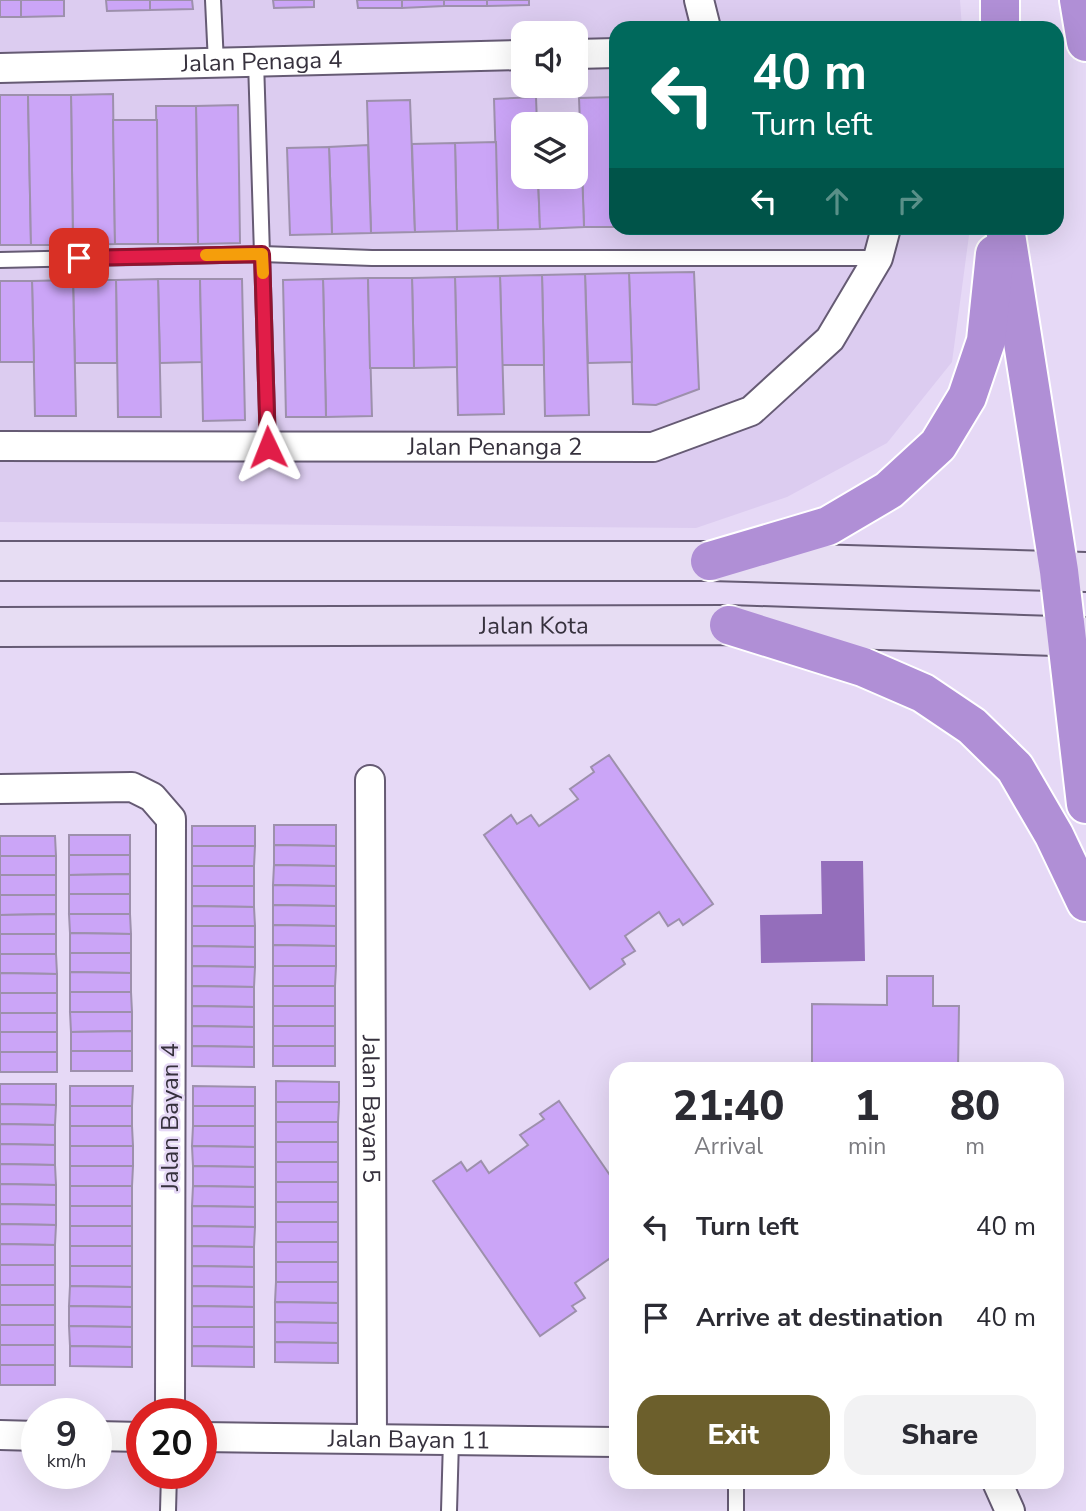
<!DOCTYPE html>
<style>
:root{--surface:#fff;--page:#f2f2f3;--text:#2b2b33;--muted:#7c7c81;--accent:#6c5f2c}
body{margin:0;font-family:"Nunito Sans",sans-serif;background:var(--page);color:var(--text);height:100vh;display:flex;flex-direction:column;font-size:26px;white-space:nowrap}
*{box-sizing:border-box;margin:0}
p{font-size:23px;color:var(--muted)}
.icon{flex:none;width:38px;height:38px;fill:none;stroke:currentColor;stroke-width:2;stroke-linecap:round;stroke-linejoin:round}
.map{position:relative;flex:1;overflow:hidden}
.drawer{position:absolute;left:609px;top:1062px;width:455px;height:427px;display:flex;flex-direction:column;background:var(--surface);border-radius:21px;box-shadow:0 7px 28px #0002}
.drawer>*{flex:none}
.guide{position:absolute;left:609px;top:21px;width:455px;height:214px;border-radius:21px;box-shadow:0 7px 28px #0002;background:#00695c;color:#fff;overflow:hidden}
.tools{position:absolute;left:511px;top:21px;display:grid;gap:14px}
.tools a{display:grid;place-items:center;width:77px;height:77px;border-radius:14px;background:var(--surface);box-shadow:0 7px 28px #0002;font-size:35px}
.speed{position:absolute;left:21px;top:1398px;display:flex;gap:14px;font-size:35px;font-weight:700;text-align:center}
.speed>*{display:grid;place-content:center;width:91px;height:91px;border-radius:50%;background:var(--surface);box-shadow:0 7px 28px #0002;line-height:1}
.speed small{font-size:18px;font-weight:400}
.speed .limit{border:10px solid #d22;background:#fff;color:#111}
.pin{position:absolute;display:grid;place-items:center;width:60px;height:60px;color:#fff;margin:-30px;border-radius:14px;box-shadow:0 4px 10px #0006}
.me{position:absolute;width:77px;margin:-38px;rotate:358deg;stroke-linejoin:round;filter:drop-shadow(0 0 5px #0008)}
.turn{display:flex;align-items:center;gap:24px;height:147px;padding:0 28px;font-size:32px}
.turn .icon{width:91px;height:91px;stroke-width:2.5}
.turn b{display:block;font-size:49px;line-height:60px}
.lanes{display:flex;align-items:center;height:66px;padding:0 28px;background:#0003;justify-content:center;gap:35px;direction:ltr}
.lanes .off{opacity:.35}
.eta{display:flex;justify-content:space-evenly;align-items:center;height:119px;text-align:center}
.eta b{font-size:42px;font-weight:800;line-height:49px}
.cta{display:flex;gap:14px;margin-top:auto;padding:14px 28px}
.cta a{flex:1;height:80px;border-radius:21px;background:var(--accent);color:#fff;font-size:28px;font-weight:800;line-height:80px;text-align:center}
.cta a+a{background:var(--page);color:var(--text)}
ul{padding:0;list-style:none}
li{display:flex;align-items:center;gap:21px;height:91px;padding:0 28px}
li div{flex:1}
li b{display:block;font-size:26px}
li em{font-style:normal}
.map>svg:first-child{display:block}
</style>
<div class="map">
<svg width="1086" height="1511" viewBox="0 0 1086 1511">
<rect width="100%" height="100%" fill="#e6d9f6"/>
<path fill="#dcccf0" fill-rule="evenodd" d="M0 0H960L962 28H616V228H970L952 362 887 443 787 497 696 528 0 522ZM523 33H576V86H523ZM523 124H576V177H523Z"/>
<path fill="#946ebb" d="M821 861H863L865 961 761 963 760 915 822 914Z"/>
<g fill="#cba5f7" stroke="#9d90ac" stroke-width="2">
<rect x="0" y="0" width="21" height="17"/>
<path d="M21 0H64V16L21 17Z"/>
<path d="M106 0H150V10L107 11Z"/>
<path d="M150 0H192L193 9 150 10Z"/>
<path d="M273 0H314V7L274 8Z"/>
<path d="M357 0H402V8H358Z"/>
<path d="M402 0H444V6L402 8Z"/>
<rect x="444" y="0" width="43" height="6"/>
<path d="M487 0H529V5L487 6Z"/>
<path d="M113 94 115 244 73 245 71 95Z"/>
<path d="M0 95H28L31 245H0Z"/>
<path d="M28 95H71L73 245H31Z"/>
<path d="M536 97 537 124H523V177H538L540 229 498 230 494 99Z"/>
<path d="M616 97V227H584L579 98Z"/>
<path d="M410 100 415 232 371 233 367 101Z"/>
<path d="M238 105 240 243 198 244 196 106Z"/>
<path d="M156 106H196L198 244H158Z"/>
<path d="M113 120H157L158 244H115Z"/>
<path d="M576 140H581L584 227 540 229 538 177H576Z"/>
<path d="M496 142 498 230 457 231 455 143Z"/>
<path d="M455 143 457 231 415 232 412 144Z"/>
<path d="M368 145 371 233 332 234 329 147Z"/>
<path d="M329 147 332 234 290 235 287 148Z"/>
<path d="M694 272 699 389 656 405 633 404 629 273Z"/>
<path d="M629 273 632 362 588 363 585 274Z"/>
<path d="M585 274 589 415 545 416 542 275Z"/>
<path d="M542 275 544 365H502L500 276Z"/>
<path d="M500 276 504 414 458 415 455 277Z"/>
<path d="M455 277 457 367 414 368 412 278Z"/>
<path d="M368 278 372 416 326 417 323 279Z"/>
<path d="M368 278H412L414 368H370Z"/>
<path d="M158 279H200L202 362 160 363Z"/>
<path d="M158 279 161 417H118L116 280Z"/>
<path d="M200 279H242L245 420 203 421Z"/>
<path d="M323 279 326 417H286L283 280Z"/>
<path d="M73 280H116L117 363H75Z"/>
<path d="M73 280 76 416H35L32 281Z"/>
<path d="M0 281H32L34 362H0Z"/>
<path d="M609 755 713 904 683 925 679 919 668 926 659 912 625 936 635 951 622 959 625 964 590 989 484 835 511 815 517 824 531 815 539 826 578 799 570 789 594 772 591 767Z"/>
<path d="M274 825H336V846L274 845Z"/>
<rect x="192" y="826" width="63" height="20"/>
<rect x="69" y="835" width="61" height="20"/>
<path d="M0 836H55L56 856H0Z"/>
<path d="M274 845 336 846V866L274 865Z"/>
<path d="M192 846H255L254 866H192Z"/>
<path d="M69 855H130V874L69 875Z"/>
<rect x="0" y="856" width="56" height="19"/>
<path d="M274 865 336 866V886L273 885Z"/>
<rect x="192" y="866" width="62" height="20"/>
<path d="M130 874V894H69V875Z"/>
<rect x="0" y="875" width="56" height="20"/>
<path d="M273 885 336 886V906L273 905Z"/>
<path d="M192 886H254V907L192 906Z"/>
<rect x="69" y="894" width="61" height="20"/>
<path d="M0 895H56V914L0 915Z"/>
<path d="M273 905 336 906V926L273 925Z"/>
<path d="M192 906 254 907 255 926H192Z"/>
<path d="M56 914V934H0V915Z"/>
<path d="M69 914H130L131 934 70 933Z"/>
<path d="M273 925 336 926V946L273 945Z"/>
<path d="M192 926H255V947L192 946Z"/>
<path d="M70 933 131 934V953H70Z"/>
<rect x="0" y="934" width="56" height="20"/>
<path d="M273 945 336 946V966H273Z"/>
<path d="M192 946 255 947V967L192 966Z"/>
<path d="M70 953H131V973L70 972Z"/>
<path d="M0 954H56L57 974 0 973Z"/>
<path d="M192 966 255 967 254 987 192 986Z"/>
<path d="M273 966H336L335 986H273Z"/>
<path d="M70 972 131 973V992H70Z"/>
<path d="M0 973 57 974V993H0Z"/>
<path d="M887 976H933V1006H959L958 1069H812V1004L887 1005Z"/>
<path d="M192 986 254 987V1007L192 1006Z"/>
<rect x="273" y="986" width="62" height="20"/>
<path d="M70 992H131L132 1012H70Z"/>
<rect x="0" y="993" width="57" height="20"/>
<path d="M192 1006 254 1007V1027L192 1026Z"/>
<rect x="273" y="1006" width="62" height="20"/>
<path d="M70 1012H132V1031L71 1032Z"/>
<rect x="0" y="1013" width="57" height="19"/>
<path d="M192 1026 254 1027V1047L192 1046Z"/>
<rect x="273" y="1026" width="62" height="20"/>
<path d="M132 1031V1051H71V1032Z"/>
<rect x="0" y="1032" width="57" height="20"/>
<path d="M192 1046 254 1047V1067L192 1066Z"/>
<rect x="273" y="1046" width="62" height="20"/>
<rect x="71" y="1051" width="61" height="20"/>
<rect x="0" y="1052" width="57" height="20"/>
<path d="M276 1081 339 1082V1102H276Z"/>
<path d="M0 1084H56V1105L0 1104Z"/>
<path d="M70 1086H133L132 1106H70Z"/>
<path d="M193 1086 255 1087V1106H193Z"/>
<path d="M559 1101 616 1184V1270L609 1259 575 1283 585 1298 572 1306 576 1311 540 1336 433 1181 461 1162 467 1171 481 1161 489 1173 528 1145 520 1135 544 1119 540 1114Z"/>
<path d="M276 1102H339L338 1122H276Z"/>
<path d="M0 1104 56 1105 55 1125 0 1124Z"/>
<rect x="70" y="1106" width="62" height="20"/>
<rect x="193" y="1106" width="62" height="20"/>
<rect x="276" y="1122" width="62" height="20"/>
<path d="M0 1124 55 1125V1145L0 1144Z"/>
<path d="M70 1126H132L133 1146H70Z"/>
<path d="M193 1126H255V1147L192 1146Z"/>
<rect x="276" y="1142" width="62" height="20"/>
<path d="M0 1144 55 1145V1165L0 1164Z"/>
<rect x="70" y="1146" width="63" height="20"/>
<path d="M192 1146 255 1147V1167L193 1166Z"/>
<rect x="276" y="1162" width="62" height="20"/>
<path d="M0 1164 55 1165 56 1185 0 1184Z"/>
<path d="M70 1166H133L132 1186H70Z"/>
<path d="M193 1166 255 1167V1187L193 1186Z"/>
<rect x="276" y="1182" width="62" height="20"/>
<path d="M0 1184 56 1185V1205L0 1204Z"/>
<rect x="70" y="1186" width="62" height="20"/>
<path d="M193 1186 255 1187V1207L192 1206Z"/>
<rect x="276" y="1202" width="62" height="20"/>
<path d="M0 1204 56 1205V1225L0 1224Z"/>
<rect x="70" y="1206" width="62" height="20"/>
<path d="M192 1206 255 1207V1227L192 1226Z"/>
<rect x="276" y="1222" width="62" height="20"/>
<path d="M0 1224 56 1225 55 1245 0 1244Z"/>
<rect x="70" y="1226" width="62" height="20"/>
<path d="M192 1226 255 1227 254 1247 192 1246Z"/>
<rect x="276" y="1242" width="62" height="20"/>
<path d="M0 1244 55 1245V1265H0Z"/>
<rect x="70" y="1246" width="62" height="20"/>
<path d="M192 1246 254 1247V1267L192 1266Z"/>
<rect x="276" y="1262" width="62" height="20"/>
<rect x="0" y="1265" width="55" height="20"/>
<path d="M70 1266H132V1287L70 1286Z"/>
<path d="M192 1266 254 1267V1287L192 1286Z"/>
<path d="M276 1282H338V1303L275 1302Z"/>
<rect x="0" y="1285" width="55" height="20"/>
<path d="M70 1286 132 1287V1307L69 1306Z"/>
<path d="M192 1286 254 1287V1307L192 1306Z"/>
<path d="M275 1302 338 1303V1323L275 1322Z"/>
<rect x="0" y="1305" width="55" height="20"/>
<path d="M69 1306 132 1307V1327L69 1326Z"/>
<path d="M192 1306 254 1307V1327H192Z"/>
<path d="M275 1322 338 1323V1343L275 1342Z"/>
<rect x="0" y="1325" width="55" height="20"/>
<path d="M69 1326 132 1327V1347L70 1346Z"/>
<path d="M192 1327H254V1347L192 1346Z"/>
<path d="M275 1342 338 1343V1363L275 1362Z"/>
<rect x="0" y="1345" width="55" height="20"/>
<path d="M70 1346 132 1347V1367L70 1366Z"/>
<path d="M192 1346 254 1347V1367L192 1366Z"/>
<rect x="0" y="1365" width="55" height="20"/>
</g>
<g fill="none" stroke-linecap="round" stroke-linejoin="round">
<defs>
<g id="lane">
<path d="M213 0 216 63"/>
<path d="M256 61 268 447"/>
<path d="M0 260 262 254 372 258H878"/>
<path d="M168 1511 169 1474"/>
<path d="M449 1511 451 1440"/>
<path d="M736 1511V1482"/>
</g>
<g id="street">
<path d="M699 0 706 28"/>
<path d="M576 54 616 53"/>
<path id="s1" d="M0 68 523 55"/>
<path id="s2" d="M0 446 653 447 751 411 830 339 878 258 886 228"/>
<path id="s3" d="M370 780 372 1439"/>
<path d="M0 789 132 787 152 797 171 819 170 1414"/>
<path d="M0 1435 37 1436"/>
<path d="M96 1436 142 1437"/>
<path id="s4" d="M201 1437 616 1442"/>
<path d="M997 1482 1010 1511"/>
</g>
<g id="secondary">
<path d="M0 561H710L1086 572"/>
<path id="s5" d="M0 627 729 625 1086 637"/>
</g>
<g id="highway">
<path d="M1000 0V28"/>
<path d="M1079 0 1086 42"/>
<path d="M1005 228 1059 571 1086 804"/>
<path d="M710 561 828 526 889 490 938 445 967 397 986 341 995 254"/>
<path d="M729 625 863 667 923 693 972 726 1015 768 1054 835 1086 902"/>
</g>
</defs>
<use href="#lane" stroke="#665b74" stroke-width="18"/>
<use href="#street" stroke="#665b74" stroke-width="32"/>
<use href="#secondary" stroke="#665b74" stroke-width="42"/>
<use href="#highway" stroke="#fff" stroke-width="42"/>
<use href="#lane" stroke="#fff" stroke-width="14"/>
<use href="#street" stroke="#fff" stroke-width="28"/>
<use href="#secondary" stroke="#e7ddf3" stroke-width="38"/>
<use href="#highway" stroke="#b08fd6" stroke-width="38"/>
</g>
<g fill="none" stroke-linecap="round" stroke-linejoin="round">
<defs>
<path id="route" d="M79 258 262 254 268 447"/>
</defs>
<use href="#route" stroke="#92132f" stroke-width="18"/>
<use href="#route" stroke="#e11d48" stroke-width="12"/>
<path stroke="#f59e0b" stroke-width="12" d="M206 255 262 254 263 273"/>
</g>
<g text-anchor="middle" stroke-width="5" stroke-linejoin="round" paint-order="stroke">
<g font-size="24" fill="#36313d" stroke="#e6d9f6">
<text dy="8" stroke="none"><textPath href="#s1" startOffset="262">Jalan Penaga 4</textPath></text>
<text dy="8" stroke="none"><textPath href="#s2" startOffset="495">Jalan Penanga 2</textPath></text>
<text dy="8" stroke="none"><textPath href="#s5" startOffset="534">Jalan Kota</textPath></text>
<text dy="8" stroke="none"><textPath href="#s3" startOffset="329">Jalan Bayan 5</textPath></text>
<text transform="translate(170 1117) rotate(-90)" y="8">Jalan Bayan 4</text>
<text dy="8" stroke="none"><textPath href="#s4" startOffset="208">Jalan Bayan 11</textPath></text>
</g>
</g>
</svg>
<div class="tools">
<a><svg class="icon" aria-label="sound" viewBox="0 0 24 24"><path d="M4 9h4l5-4v14l-5-4H4zM17 9q2 3 0 6"/></svg></a>
<a><svg class="icon" aria-label="layers" viewBox="0 0 24 24"><path d="M12 4l9 5-9 5-9-5zM3 14l9 5 9-5"/></svg></a>
</div>
<div class="speed"><div>9<small>km/h</small></div><div class="limit">20</div></div>
<div class="pin" style="left:79px;top:258px;background:#d93025"><svg class="icon" aria-label="arrive" viewBox="0 0 24 24"><path d="M6 21V4h12l-3 4 3 4H6"/></svg></div>
<svg class="me" style="left:268px;top:447px" viewBox="-20 -20 40 40"><path d="M0-17L14 15 0 8-14 15z" fill="#e11d48" stroke="#fff" stroke-width="4"/></svg>
<div class="guide">
<div class="turn"><svg class="icon" aria-label="left" viewBox="0 0 24 24"><path d="M17 20v-9H6M10 6l-5 5 5 5"/></svg><div><b>40 m</b>Turn left</div></div>
<div class="lanes"><svg class="icon" aria-label="left" viewBox="0 0 24 24"><path d="M17 20v-9H6M10 6l-5 5 5 5"/></svg><svg class="icon off" aria-label="ahead" viewBox="0 0 24 24"><path d="M12 20V5M6 11l6-6 6 6"/></svg><svg class="icon off" aria-label="right" viewBox="0 0 24 24"><path d="M7 20v-9h11M14 6l5 5-5 5"/></svg></div>
</div>
<section class="drawer">
<div class="eta">
<div><b>21:40</b><p>Arrival</p></div>
<div><b>1</b><p>min</p></div>
<div><b>80</b><p>m</p></div>
</div>
<ul>
<li><svg class="icon" aria-label="left" viewBox="0 0 24 24"><path d="M17 20v-9H6M10 6l-5 5 5 5"/></svg><div><b>Turn left</b></div><em>40 m</em></li>
<li><svg class="icon" aria-label="arrive" viewBox="0 0 24 24"><path d="M6 21V4h12l-3 4 3 4H6"/></svg><div><b>Arrive at destination</b></div><em>40 m</em></li>
</ul>
<div class="cta"><a>Exit</a><a>Share</a></div>
</section>
</div>
